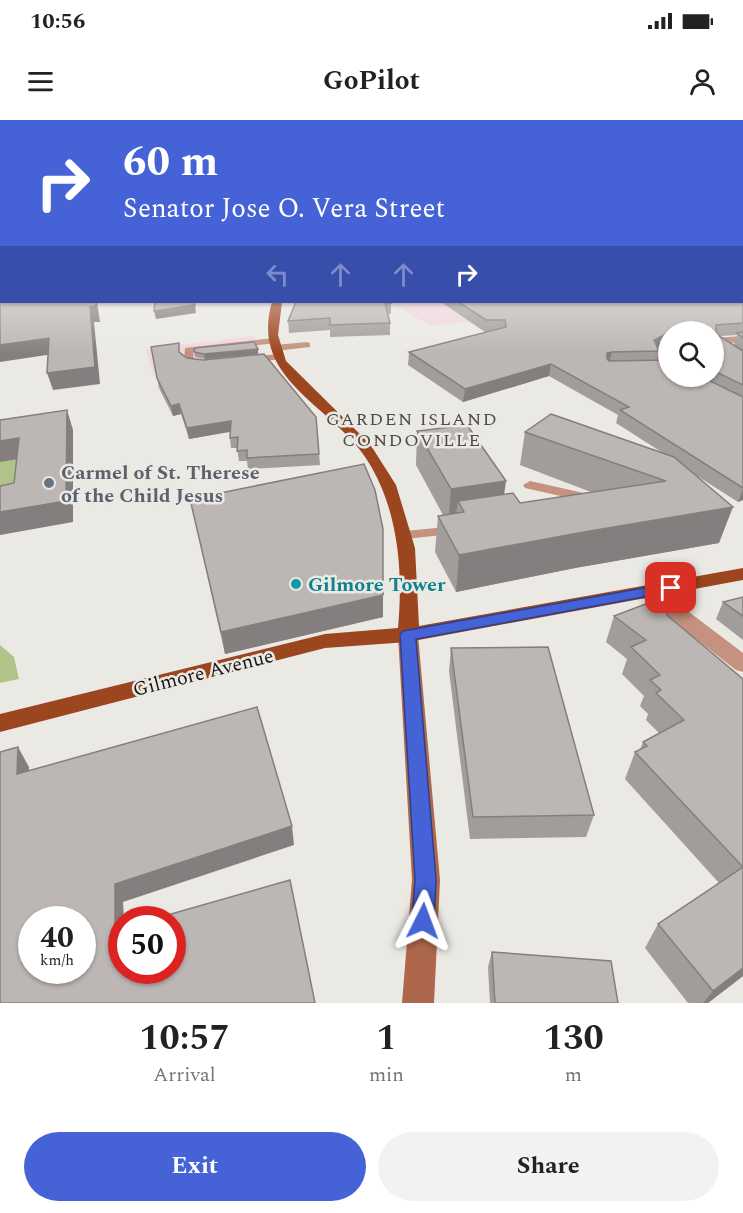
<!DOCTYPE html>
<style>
:root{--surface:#fff;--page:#f2f2f2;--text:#222;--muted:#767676;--accent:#4563d6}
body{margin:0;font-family:Spectral,serif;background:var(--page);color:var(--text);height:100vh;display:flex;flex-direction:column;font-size:22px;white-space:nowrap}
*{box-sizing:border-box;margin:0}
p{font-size:20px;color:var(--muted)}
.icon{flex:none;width:33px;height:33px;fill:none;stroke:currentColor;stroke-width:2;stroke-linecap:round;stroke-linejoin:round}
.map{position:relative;height:883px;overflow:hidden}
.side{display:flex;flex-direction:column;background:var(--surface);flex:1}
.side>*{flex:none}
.top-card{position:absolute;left:0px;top:0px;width:744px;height:183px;box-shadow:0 2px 4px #0004;background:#4563d6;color:#fff;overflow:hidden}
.buttons{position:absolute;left:658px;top:201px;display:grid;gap:12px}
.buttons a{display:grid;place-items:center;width:66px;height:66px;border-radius:50%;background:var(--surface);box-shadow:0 2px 4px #0004;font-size:30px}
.speed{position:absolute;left:18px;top:786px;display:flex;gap:12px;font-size:30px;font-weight:700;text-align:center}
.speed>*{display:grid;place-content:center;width:78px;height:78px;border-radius:50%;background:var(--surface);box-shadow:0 2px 4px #0004;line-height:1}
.speed small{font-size:15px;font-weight:400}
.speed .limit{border:9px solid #d22;background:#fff;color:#111}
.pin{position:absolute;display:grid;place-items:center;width:51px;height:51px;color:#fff;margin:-26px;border-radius:12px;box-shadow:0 3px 9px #0006}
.me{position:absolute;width:66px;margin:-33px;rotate:3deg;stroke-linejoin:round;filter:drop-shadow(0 0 4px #0008)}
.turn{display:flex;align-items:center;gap:21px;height:126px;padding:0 24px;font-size:27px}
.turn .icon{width:78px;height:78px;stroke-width:2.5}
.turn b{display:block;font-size:42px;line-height:51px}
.lanes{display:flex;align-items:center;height:57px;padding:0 24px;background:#0003;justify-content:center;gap:30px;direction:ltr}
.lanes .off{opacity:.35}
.eta{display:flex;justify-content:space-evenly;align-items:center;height:102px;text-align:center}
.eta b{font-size:36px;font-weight:700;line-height:42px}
.cta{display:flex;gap:12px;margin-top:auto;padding:12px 24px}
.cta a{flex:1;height:69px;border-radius:36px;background:var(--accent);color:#fff;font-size:24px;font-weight:700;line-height:69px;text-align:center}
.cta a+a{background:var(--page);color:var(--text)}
.status{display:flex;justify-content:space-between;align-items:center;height:42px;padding:0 30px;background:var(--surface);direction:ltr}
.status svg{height:16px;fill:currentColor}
header{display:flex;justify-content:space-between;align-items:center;height:78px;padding:0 24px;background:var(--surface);font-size:27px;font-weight:700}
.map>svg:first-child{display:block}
</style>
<div class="status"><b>10:56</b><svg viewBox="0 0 49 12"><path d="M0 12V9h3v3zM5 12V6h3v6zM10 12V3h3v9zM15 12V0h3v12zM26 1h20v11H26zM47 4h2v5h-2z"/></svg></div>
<header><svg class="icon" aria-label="menu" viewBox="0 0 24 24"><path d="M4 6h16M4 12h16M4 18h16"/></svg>GoPilot<svg class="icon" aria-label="person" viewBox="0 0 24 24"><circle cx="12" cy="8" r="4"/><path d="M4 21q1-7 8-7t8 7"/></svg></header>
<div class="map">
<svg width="743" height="883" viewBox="0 0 743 883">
<rect width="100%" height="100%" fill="#ebe9e4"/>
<g fill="#f1d7de">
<path d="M388 182H592L533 194 431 206Z"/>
<path d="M254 216 264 240 153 254 146 229Z"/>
</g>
<g fill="#b0c489">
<path d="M26 338 22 384 0 388V342Z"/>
<path d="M0 525 14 537 19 559 0 563Z"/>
</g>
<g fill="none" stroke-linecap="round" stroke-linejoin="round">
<g fill="#c4927f" fill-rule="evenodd">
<path d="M273 218 278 221 276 223 193 232 194 240 207 242V246H189L184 243 185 228Z"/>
<path d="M307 222 310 223V227L275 231 270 228 275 225Z"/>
<path d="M278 234 283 237 282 239 248 243 243 240 248 237Z"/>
<path d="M530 361 597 376 599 379 592 383 525 368 523 365Z"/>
<path d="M457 406 464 410 462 413 405 419 398 415 405 411Z"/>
</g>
<g fill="#c4927f" fill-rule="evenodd">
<path d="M743 216V222L714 224V218Z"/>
<path d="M669 223V231L664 235 669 241V254L665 253 652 234Z"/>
<path d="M649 466 656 467 743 533V552L736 550 642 477 640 472 642 467Z"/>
</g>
<path fill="#ae674a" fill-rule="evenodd" d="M408 508 415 510 418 515 440 760 434 883H402L412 760 398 515 401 510Z"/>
<path fill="#9c4620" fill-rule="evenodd" d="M272 182H282L278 215 286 241 370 324 396 365 415 428 419 506 743 448V460L408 522 325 528 0 612V594L325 514 398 508C403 454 399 396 372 348 340 287 248 264 272 182Z"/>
</g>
<g fill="#a29d9b" fill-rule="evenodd">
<path d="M743 110V380L738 382 691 352 719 423 575 448 456 472 435 432 438 396 443 395 416 345 417 311 504 374 520 383 591 372 520 345 525 312 663 333 616 303 618 295 549 256 463 282 408 245 409 232 488 212H485L441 182H742ZM669 212H714V256H669L656 240 659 231 658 228 669 222ZM737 215 734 225 720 216Z"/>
<path d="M391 182V194H388L390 203V215L330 217V210L289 213 288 201Z"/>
<path d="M151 227 180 233 187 238 316 297 320 345 248 349 247 341H239L237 328H231L230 318V312L189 319 181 294 173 296 159 268Z"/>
<path d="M194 232 258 234 205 239 195 237Z"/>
<path d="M190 379 383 497 225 534Z"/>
<path d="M743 477V520L716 499 723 482Z"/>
<path d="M614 496H668L743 559V856L708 883H688L645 828 658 804 719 763 625 659 635 632 640 630 643 622 659 613 646 600 648 594 640 586 644 576 622 554 627 539 606 522Z"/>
<path d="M451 528 594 695 586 717 470 719 449 551Z"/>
<path d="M492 832 618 883H490L488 847Z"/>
</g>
<g fill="#847f7e">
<path d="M96 182H97L100 202H94L100 264 53 270 47 253 90 187Z"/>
<path d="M195 185 196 193 156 199 154 191Z"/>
<path d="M669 212V222L653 231 654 220Z"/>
<path d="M49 218 53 234 0 242V225Z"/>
<path d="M258 229V234L205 239 204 234Z"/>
<path d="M612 232 609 244 604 246 607 233Z"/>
<path d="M551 244 549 256 463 282 465 269Z"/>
<path d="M179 284 181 294 173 296 171 286Z"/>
<path d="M67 290 73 310V402L0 415V392Z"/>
<path d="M231 301 233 311 189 319 187 308Z"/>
<path d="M19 318 26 338 0 342V321Z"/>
<path d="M506 361 501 397 464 392 458 381 455 404 448 405 451 369Z"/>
<path d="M743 369V380L738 382Z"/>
<path d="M733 387 719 423 575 448 456 472 459 435 584 412Z"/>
<path d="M383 475V497L225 534 221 512Z"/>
<path d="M18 627 29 647 28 673 17 654Z"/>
<path d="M292 706 294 725 123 782 124 800H122V821L115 809V764Z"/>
<path d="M743 848V856L708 883H703L713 871Z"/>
</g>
<g fill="#bcb6b4" stroke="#847f7e" stroke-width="1.5" fill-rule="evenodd">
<path d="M742 110 743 203 716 205V214L743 231V265L714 251V212H674V210L654 220 659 231 612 232 607 233V239L609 241 665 240 669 241V256H700L743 277V368L620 290 629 287 551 244 465 269 409 232 506 207 505 200H486L458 182H742Z"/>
<path d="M2 113V182H96V186L90 187 95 247 47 253 49 218 0 225V114Z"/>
<path d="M155 182H194L195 185 154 191Z"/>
<path d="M296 182H391V183H385L390 203 330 205V198L288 201Z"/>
<path d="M743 212V218L737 213Z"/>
<path d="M254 222 258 229 204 234 194 232 195 228Z"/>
<path d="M179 223V232L187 238 203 240 264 234 316 297 319 334 247 338V330L237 331 238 317 230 318 231 301 187 308 179 284 171 286 157 258 151 227Z"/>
<path d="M67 290 66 381 0 392V366L14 363 19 318 0 321V300Z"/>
<path d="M551 294 674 337 733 387 584 412 459 435 438 396 464 392 458 381 513 373 520 383 666 361 525 312Z"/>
<path d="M467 305 506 361 451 369 417 311Z"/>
<path d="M364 344 375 370 383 409V475L221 512 190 379Z"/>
<path d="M743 477V496L723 482Z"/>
<path d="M659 479 668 496 743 559V848L713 871 658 804 743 747 635 632 647 626 643 622 684 600 656 573 661 570 650 560 660 555 631 527 646 520 614 496Z"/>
<path d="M548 527 594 695 473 697 451 528Z"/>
<path d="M257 587 292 706 115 764V809L122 808V850H172V800H150L290 760 315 883H0V632L18 627 17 654ZM32 800H82V850H32Z"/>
<path d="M492 832 611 841 618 883H495Z"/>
</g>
<linearGradient id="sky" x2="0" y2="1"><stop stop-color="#77b1e0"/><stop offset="0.47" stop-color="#f6f5f3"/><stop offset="1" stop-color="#f6f5f3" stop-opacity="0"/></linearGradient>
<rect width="743" height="234" fill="url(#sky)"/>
<path fill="#4563d6" stroke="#2d408b" stroke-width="1.5" d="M671 463 678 468 676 471 416 519 436 760 434 801 431 809 423 812 415 809 412 801 415 760 400 515 403 511Z"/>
<circle fill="#6b7280" stroke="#ebe9e4" stroke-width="2" cx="49" cy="363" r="6"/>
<circle fill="#0f9aa8" stroke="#ebe9e4" stroke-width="2" cx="296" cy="464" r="6"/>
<g text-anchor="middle" stroke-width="5" stroke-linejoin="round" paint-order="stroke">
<g font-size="18" letter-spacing="1.5" fill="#4d4b47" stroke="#ebe9e4">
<text x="412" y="305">GARDEN ISLAND<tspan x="412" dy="21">CONDOVILLE</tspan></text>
</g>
<g font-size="20" font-weight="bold" fill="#5b616d" stroke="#ebe9e4" text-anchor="start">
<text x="61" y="359">Carmel of St. Therese<tspan x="61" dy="23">of the Child Jesus</tspan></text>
</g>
<g font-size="20" font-weight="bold" fill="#0d838f" stroke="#ebe9e4" text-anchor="start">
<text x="308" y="471">Gilmore Tower</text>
</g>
<g font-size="20" fill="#181715" stroke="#ebe9e4">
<text transform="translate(203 552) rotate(-14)" y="7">Gilmore Avenue</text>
</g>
</g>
</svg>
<div class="buttons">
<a><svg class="icon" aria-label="search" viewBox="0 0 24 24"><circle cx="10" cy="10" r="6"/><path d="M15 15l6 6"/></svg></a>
</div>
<div class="speed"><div>40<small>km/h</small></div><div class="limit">50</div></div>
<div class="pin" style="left:671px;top:468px;background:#d93025"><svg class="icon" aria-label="arrive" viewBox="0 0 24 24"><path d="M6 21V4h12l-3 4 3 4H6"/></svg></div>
<svg class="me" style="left:423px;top:801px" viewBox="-20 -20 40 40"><path d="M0-17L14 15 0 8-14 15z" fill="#4563d6" stroke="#fff" stroke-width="4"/></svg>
<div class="top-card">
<div class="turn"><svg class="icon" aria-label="right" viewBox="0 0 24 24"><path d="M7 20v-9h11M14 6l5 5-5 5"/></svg><div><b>60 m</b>Senator Jose O. Vera Street</div></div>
<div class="lanes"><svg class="icon off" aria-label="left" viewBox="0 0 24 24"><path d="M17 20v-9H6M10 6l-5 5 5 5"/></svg><svg class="icon off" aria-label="ahead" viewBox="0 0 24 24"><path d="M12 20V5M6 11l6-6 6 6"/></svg><svg class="icon off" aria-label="ahead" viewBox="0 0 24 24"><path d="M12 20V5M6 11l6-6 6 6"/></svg><svg class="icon" aria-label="right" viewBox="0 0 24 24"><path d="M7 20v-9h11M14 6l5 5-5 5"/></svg></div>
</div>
</div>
<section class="side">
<div class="eta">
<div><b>10:57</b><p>Arrival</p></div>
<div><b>1</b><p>min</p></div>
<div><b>130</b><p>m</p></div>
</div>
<div class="cta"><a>Exit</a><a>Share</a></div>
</section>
